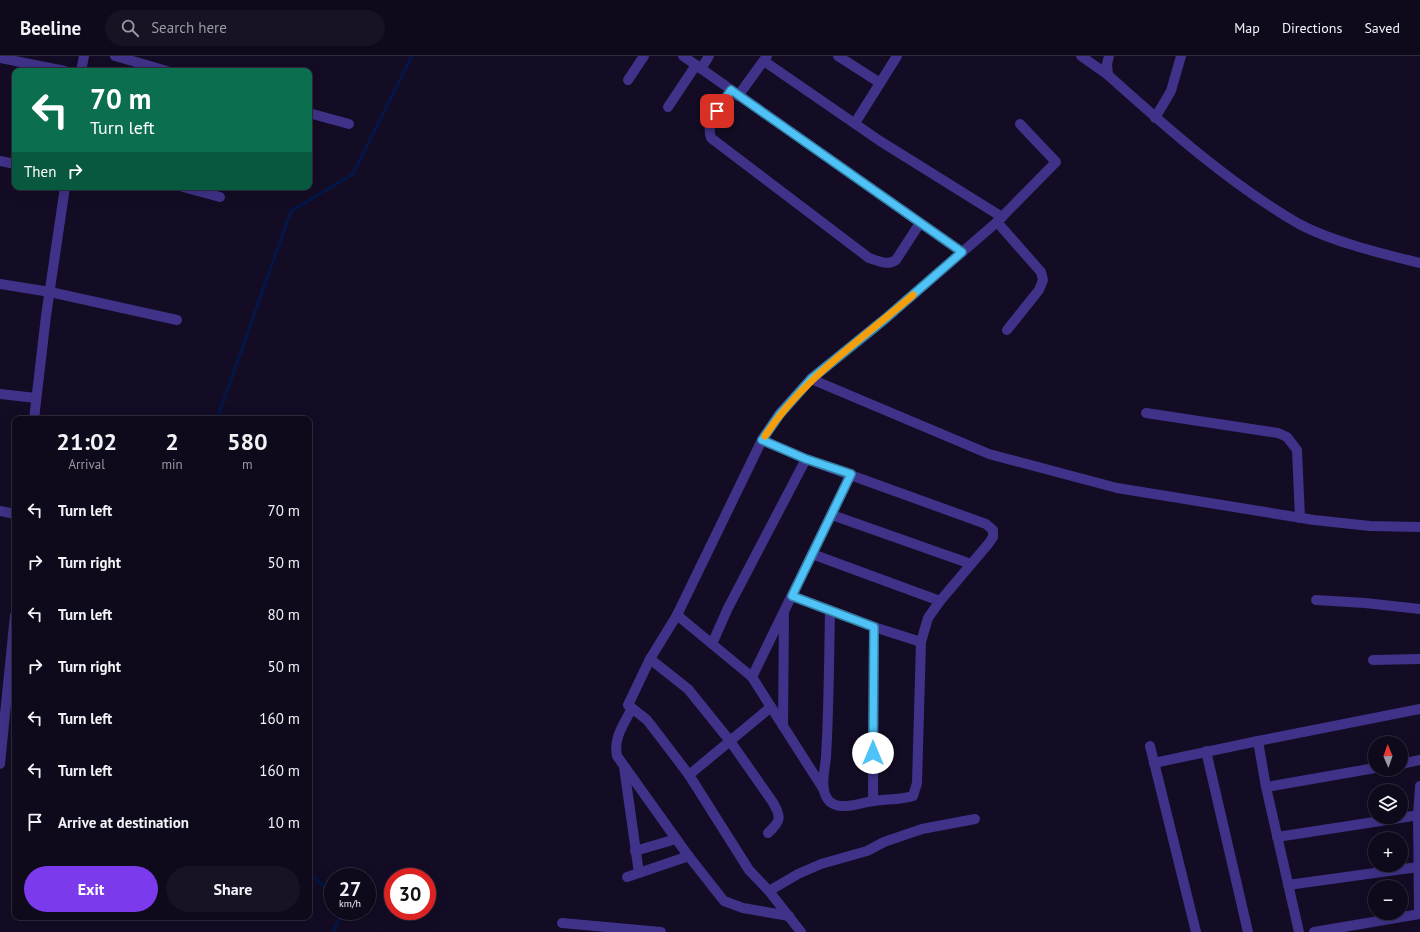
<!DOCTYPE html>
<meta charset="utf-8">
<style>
:root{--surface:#0e091b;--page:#171224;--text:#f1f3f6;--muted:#9b9aa3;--line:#2e2a3a;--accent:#7c3aed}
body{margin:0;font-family:"PT Sans",sans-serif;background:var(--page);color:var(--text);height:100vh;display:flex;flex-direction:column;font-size:15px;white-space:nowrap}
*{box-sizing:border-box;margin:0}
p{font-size:13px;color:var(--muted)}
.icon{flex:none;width:22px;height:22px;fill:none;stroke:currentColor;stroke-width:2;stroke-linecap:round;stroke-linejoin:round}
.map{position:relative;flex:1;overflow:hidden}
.details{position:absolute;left:12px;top:360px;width:300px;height:504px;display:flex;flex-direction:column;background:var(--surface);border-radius:8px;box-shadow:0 4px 16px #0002,0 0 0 1px var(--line)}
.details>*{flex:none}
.guide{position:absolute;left:12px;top:12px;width:300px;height:122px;border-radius:8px;box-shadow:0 4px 16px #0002,0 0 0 1px var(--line);background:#0b6e4f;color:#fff;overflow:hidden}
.needle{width:26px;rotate:358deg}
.buttons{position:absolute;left:1368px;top:680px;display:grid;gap:8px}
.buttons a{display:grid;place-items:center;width:40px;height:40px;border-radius:50%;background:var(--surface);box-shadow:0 4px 16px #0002,0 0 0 1px var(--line);font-size:20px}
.speed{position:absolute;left:324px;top:812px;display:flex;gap:8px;font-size:20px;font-weight:700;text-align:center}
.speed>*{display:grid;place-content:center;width:52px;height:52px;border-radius:50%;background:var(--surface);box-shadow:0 4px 16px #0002,0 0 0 1px var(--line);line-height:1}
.speed small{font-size:10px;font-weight:400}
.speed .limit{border:6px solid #d22;background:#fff;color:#111}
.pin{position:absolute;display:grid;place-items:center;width:34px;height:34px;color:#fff;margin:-17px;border-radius:8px;box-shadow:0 2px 6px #0006}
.me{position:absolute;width:44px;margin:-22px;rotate:0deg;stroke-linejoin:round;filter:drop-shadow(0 0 3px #0008)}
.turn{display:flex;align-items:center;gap:14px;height:84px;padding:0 12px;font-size:18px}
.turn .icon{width:52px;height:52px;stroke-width:2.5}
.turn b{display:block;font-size:28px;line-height:34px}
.then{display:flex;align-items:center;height:38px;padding:0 12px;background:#0003;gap:8px;font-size:15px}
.eta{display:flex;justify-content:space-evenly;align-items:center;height:68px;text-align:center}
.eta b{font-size:24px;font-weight:600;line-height:28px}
.primary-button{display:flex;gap:8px;margin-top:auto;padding:8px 12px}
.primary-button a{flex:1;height:46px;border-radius:24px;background:var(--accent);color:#fff;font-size:16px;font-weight:600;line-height:46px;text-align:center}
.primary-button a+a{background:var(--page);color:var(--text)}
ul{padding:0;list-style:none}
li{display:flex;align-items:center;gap:12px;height:52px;padding:0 12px}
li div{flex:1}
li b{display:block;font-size:15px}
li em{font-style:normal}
header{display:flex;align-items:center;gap:24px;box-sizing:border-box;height:56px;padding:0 20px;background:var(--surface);border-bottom:1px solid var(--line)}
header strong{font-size:19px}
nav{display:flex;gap:22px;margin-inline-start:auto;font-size:14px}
.search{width:280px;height:36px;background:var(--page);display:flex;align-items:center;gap:10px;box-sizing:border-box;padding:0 14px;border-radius:22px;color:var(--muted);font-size:15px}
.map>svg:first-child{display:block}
</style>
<header>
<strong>Beeline</strong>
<div class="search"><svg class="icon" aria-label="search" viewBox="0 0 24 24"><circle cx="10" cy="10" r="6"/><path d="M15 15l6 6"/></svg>Search here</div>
<nav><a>Map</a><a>Directions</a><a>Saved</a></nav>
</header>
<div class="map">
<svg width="1420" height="876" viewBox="0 0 1420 876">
<rect width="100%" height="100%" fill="#130c24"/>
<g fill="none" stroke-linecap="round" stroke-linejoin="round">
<g stroke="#051544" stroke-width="3.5">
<path d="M217 363 291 155 353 118 412 0"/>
<path d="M309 817 333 838"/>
<path d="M333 876 343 855"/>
</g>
<g stroke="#3f3288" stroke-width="10">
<path d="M115 0 167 15"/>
<path d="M683 0 962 196"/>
<path d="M838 0 880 27"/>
<path d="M1081 0 1108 19"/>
<path d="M1109 0 1107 8 1108 19C1167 72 1230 128 1299 168 1333 186 1383 198 1420 207"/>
<path d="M0 2 65 15"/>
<path d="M764 5 880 85 1002 161"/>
<path d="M701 13 709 0"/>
<path d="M81 15 84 0"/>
<path d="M628 24 644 0"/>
<path d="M731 35C721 49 705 64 711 82L869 202C879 205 887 210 896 204L920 167"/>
<path d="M738 40 767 0"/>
<path d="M668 51 696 9"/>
<path d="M309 57 349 68"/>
<path d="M1155 62 1171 35 1181 0"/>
<path d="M855 67 897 0"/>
<path d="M0 105 15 108"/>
<path d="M183 131 220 141"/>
<path d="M997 166 1041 216 1043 224 1039 234 1007 274"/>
<path d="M0 228 50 236 177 264"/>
<path d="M811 323 989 398 1117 432 1314 464 1370 470 1420 471"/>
<path d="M0 338 36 342"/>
<path d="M1146 357 1278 377 1287 381 1297 394 1300 462"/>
<path d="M34 363 46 260 65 131"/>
<path d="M762 384 780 357 811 323 885 263 997 166 1056 106 1020 68"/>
<path d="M0 455 15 458"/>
<path d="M832 459 971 508"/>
<path d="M812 498 940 545"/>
<path d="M792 540 874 571 921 586 928 562 940 545 989 487 993 481V474L986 468 806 403 762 384 677 559 650 603 628 649 647 664 664 686 689 719 749 814 769 835 801 876"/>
<path d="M1316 544 1365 547 1420 553"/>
<path d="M830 554C829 603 829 652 826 701 825 714 819 734 829 745 840 756 861 746 874 745 887 743 900 744 913 740L917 727 921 586"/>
<path d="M677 559 752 621 771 651 689 719"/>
<path d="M712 588 728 552 806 403"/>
<path d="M650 603 688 633 730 685 772 745C782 761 781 765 768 777"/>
<path d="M1373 604 1420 603"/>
<path d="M752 621 851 418"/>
<path d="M771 651 824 734"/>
<path d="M632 652C624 668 613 682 617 700L687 798 724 845 743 852 789 860"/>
<path d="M783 670 784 558"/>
<path d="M1150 690 1196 876"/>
<path d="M1206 695 1248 876"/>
<path d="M1154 707 1258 685"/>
<path d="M0 708 15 559"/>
<path d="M1401 708 1420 704"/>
<path d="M624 711 639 817"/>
<path d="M1266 731 1375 712"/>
<path d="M873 745 874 571"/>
<path d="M1277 781 1420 759"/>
<path d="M635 795 676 783"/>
<path d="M627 821 689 800"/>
<path d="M1288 829 1418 811"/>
<path d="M769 835 798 818 821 808 867 795 884 786 922 773 975 763"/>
<path d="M1419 858 1418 759 1420 730"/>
<path d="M562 867 661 876"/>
<path d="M1299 876 1266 731 1258 685 1420 653"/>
<path d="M1314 876 1420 858"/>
</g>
</g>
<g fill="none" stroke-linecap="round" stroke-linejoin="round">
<defs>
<path id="route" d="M717 55 731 34 962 196 885 263 811 323 780 358 762 384 806 403 851 418 792 540 874 571 873 697"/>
</defs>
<use href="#route" stroke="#337fa1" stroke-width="10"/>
<use href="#route" stroke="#4fc3f7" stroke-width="7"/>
<path stroke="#f59e0b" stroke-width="7" d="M765 380C803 322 861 284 913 239"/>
</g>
</svg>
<div class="buttons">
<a><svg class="needle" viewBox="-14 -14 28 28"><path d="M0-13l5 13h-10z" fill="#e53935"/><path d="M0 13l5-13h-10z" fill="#9b9aa3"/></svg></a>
<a><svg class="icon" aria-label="layers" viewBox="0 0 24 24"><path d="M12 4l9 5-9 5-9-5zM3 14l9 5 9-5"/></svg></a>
<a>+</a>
<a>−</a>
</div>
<div class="speed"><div>27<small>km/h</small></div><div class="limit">30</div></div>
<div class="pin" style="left:717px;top:55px;background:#d93025"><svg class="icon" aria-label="arrive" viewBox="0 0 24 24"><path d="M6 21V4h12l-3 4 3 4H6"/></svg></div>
<svg class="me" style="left:873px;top:697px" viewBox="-20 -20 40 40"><circle r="19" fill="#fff"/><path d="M0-13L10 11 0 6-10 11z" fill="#4fc3f7"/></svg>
<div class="guide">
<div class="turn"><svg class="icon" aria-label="left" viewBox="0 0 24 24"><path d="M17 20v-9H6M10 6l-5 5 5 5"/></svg><div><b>70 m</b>Turn left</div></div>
<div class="then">Then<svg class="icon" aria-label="right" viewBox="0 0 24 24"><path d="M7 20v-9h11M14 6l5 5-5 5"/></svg></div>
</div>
<section class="details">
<div class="eta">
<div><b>21:02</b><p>Arrival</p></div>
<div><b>2</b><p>min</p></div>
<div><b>580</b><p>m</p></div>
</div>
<ul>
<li><svg class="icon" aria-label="left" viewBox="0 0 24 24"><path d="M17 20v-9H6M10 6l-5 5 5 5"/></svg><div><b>Turn left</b></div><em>70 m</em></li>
<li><svg class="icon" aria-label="right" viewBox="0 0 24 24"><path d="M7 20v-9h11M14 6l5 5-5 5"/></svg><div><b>Turn right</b></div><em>50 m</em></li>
<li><svg class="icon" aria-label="left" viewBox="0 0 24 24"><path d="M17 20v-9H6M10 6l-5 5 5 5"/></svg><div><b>Turn left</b></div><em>80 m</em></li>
<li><svg class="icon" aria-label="right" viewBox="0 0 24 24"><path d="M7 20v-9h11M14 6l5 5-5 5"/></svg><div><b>Turn right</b></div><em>50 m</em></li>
<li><svg class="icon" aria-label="left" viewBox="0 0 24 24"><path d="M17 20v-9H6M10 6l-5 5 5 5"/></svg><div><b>Turn left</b></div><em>160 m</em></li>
<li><svg class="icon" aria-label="left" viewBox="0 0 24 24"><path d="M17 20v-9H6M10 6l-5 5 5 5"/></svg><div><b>Turn left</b></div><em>160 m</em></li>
<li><svg class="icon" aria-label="arrive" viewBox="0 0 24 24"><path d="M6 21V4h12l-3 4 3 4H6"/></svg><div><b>Arrive at destination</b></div><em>10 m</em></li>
</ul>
<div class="primary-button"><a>Exit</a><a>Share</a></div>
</section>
</div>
